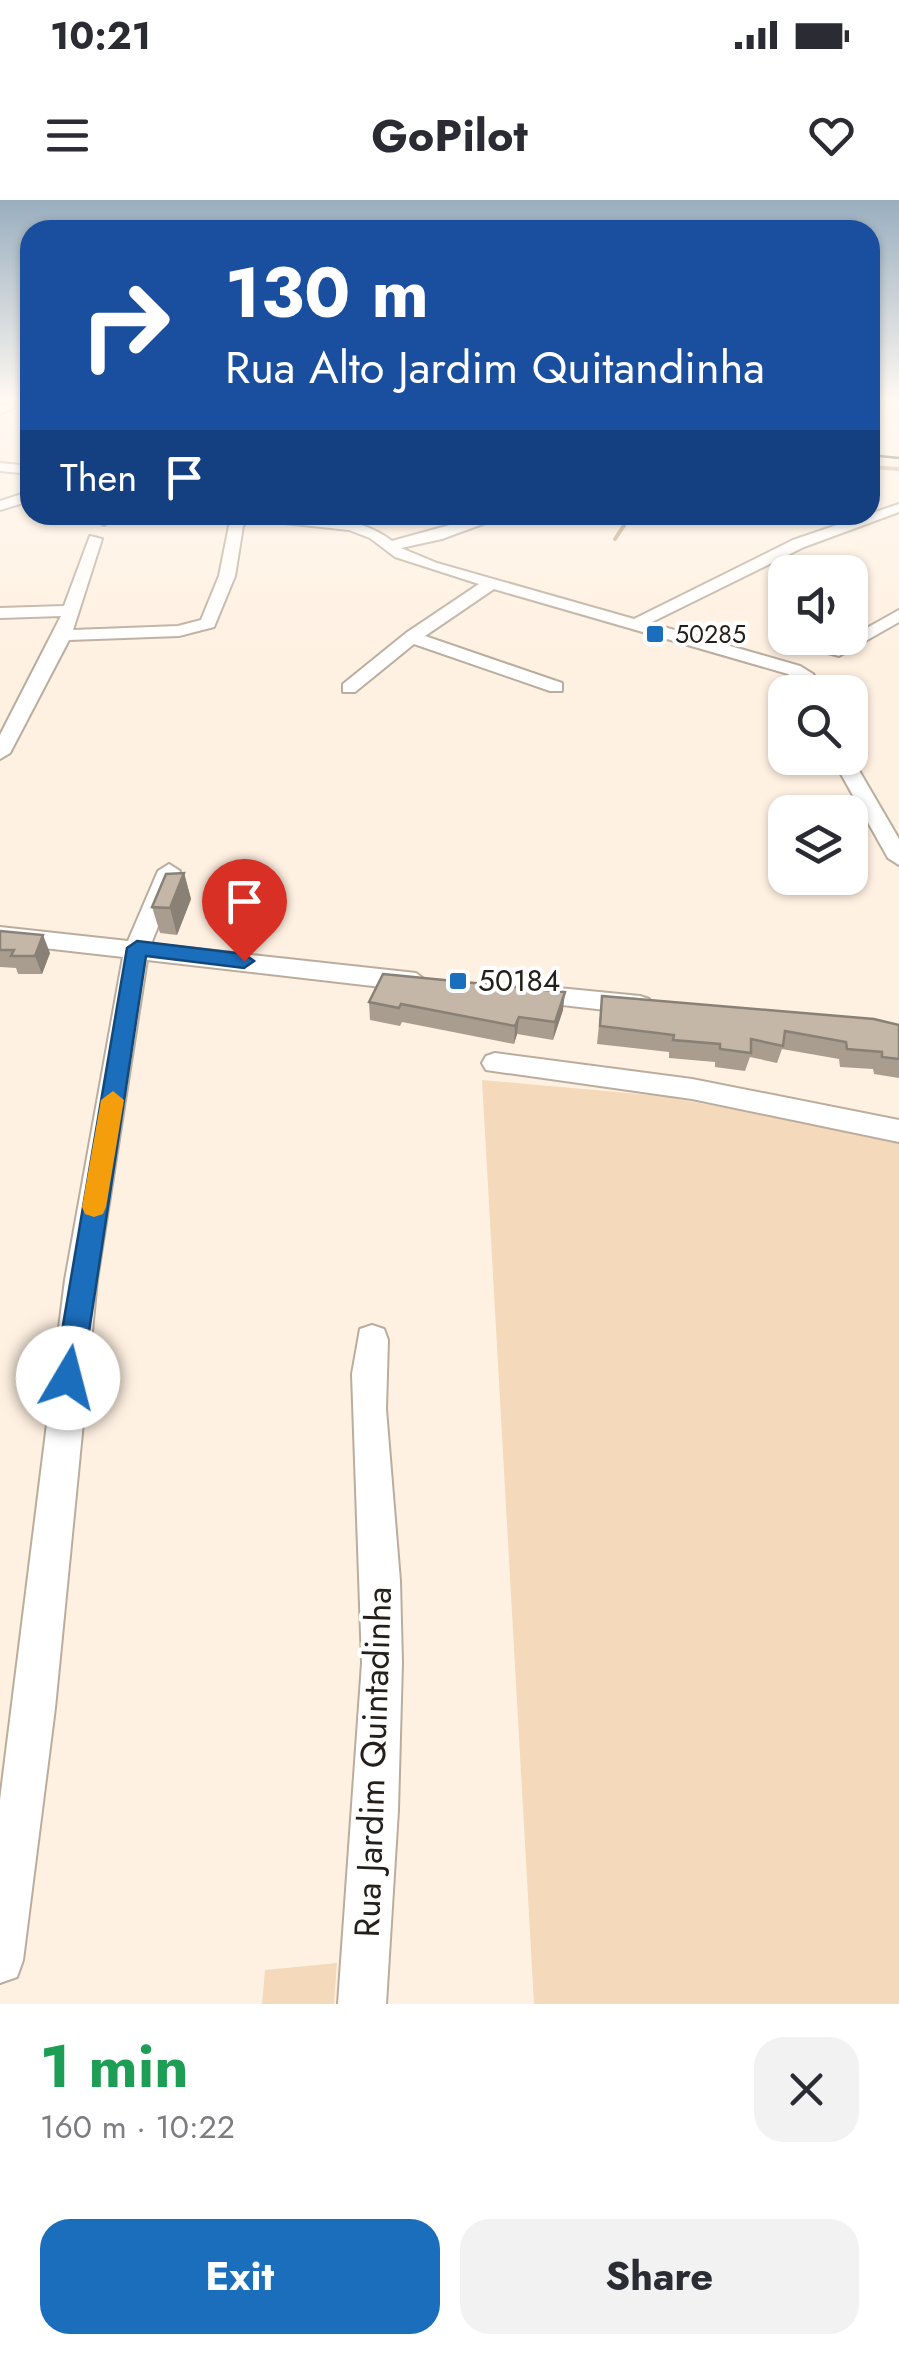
<!DOCTYPE html>
<meta charset="utf-8">
<style>
:root{--surface:#fff;--page:#f2f2f3;--text:#2b2b33;--muted:#7c7c81;--accent:#1b6ebc}
body{margin:0;font-family:Jost,sans-serif;background:var(--page);color:var(--text);height:100vh;display:flex;flex-direction:column;font-size:38px;white-space:nowrap}
*{box-sizing:border-box;margin:0}
p{font-size:32px;color:var(--muted)}
.icon{flex:none;width:55px;height:55px;fill:none;stroke:currentColor;stroke-width:2;stroke-linecap:round;stroke-linejoin:round}
.map{position:relative;height:1804px;overflow:hidden}
.drawer{display:flex;flex-direction:column;background:var(--surface);flex:1}
.drawer>*{flex:none}
.guide{position:absolute;left:20px;top:20px;width:860px;height:305px;border-radius:30px;box-shadow:0 2px 8px #0004;background:#1a4fa0;color:#fff;overflow:hidden}
.fabs{position:absolute;left:768px;top:355px;display:grid;gap:20px}
.fabs a{display:grid;place-items:center;width:100px;height:100px;border-radius:20px;background:var(--surface);box-shadow:0 2px 8px #0004;font-size:50px}
.pin{position:absolute;display:grid;place-items:center;width:85px;height:85px;color:#fff;margin:-102px -42px;border-radius:50% 50% 50% 0;rotate:-45deg;box-shadow:0 0 10px #0007}
.pin .icon{rotate:45deg}
.me{position:absolute;width:110px;margin:-55px;rotate:8deg;stroke-linejoin:round;filter:drop-shadow(0 0 8px #0008)}
.turn{display:flex;align-items:center;gap:35px;height:210px;padding:0 40px;font-size:45px}
.turn .icon{width:130px;height:130px;stroke-width:2.5}
.turn b{display:block;font-size:70px;line-height:85px}
.then{display:flex;align-items:center;height:95px;padding:0 40px;background:#0003;gap:20px;font-size:38px}
.round{display:grid;place-items:center;flex:none;width:105px;height:105px;border-radius:30px;background:var(--page)}
.headline{display:flex;align-items:center;justify-content:space-between;height:170px;padding:0 40px}
h1{font-size:60px;font-weight:700;line-height:75px;color:#1e9e55}
.primary-button{display:flex;gap:20px;margin-top:auto;padding:20px 40px}
.primary-button a{flex:1;height:115px;border-radius:30px;background:var(--accent);color:#fff;font-size:40px;font-weight:700;line-height:115px;text-align:center}
.primary-button a+a{background:var(--page);color:var(--text)}
.status{display:flex;justify-content:space-between;align-items:center;height:70px;padding:0 50px;background:var(--surface);direction:ltr}
.status svg{height:28px;fill:currentColor}
header{display:flex;justify-content:space-between;align-items:center;height:130px;padding:0 40px;background:var(--surface);font-size:45px;font-weight:700}
.map>svg:first-child{display:block}
</style>
<div class="status"><b>10:21</b><svg viewBox="0 0 49 12"><path d="M0 12V9h3v3zM5 12V6h3v6zM10 12V3h3v9zM15 12V0h3v12zM26 1h20v11H26zM47 4h2v5h-2z"/></svg></div>
<header><svg class="icon" aria-label="menu" viewBox="0 0 24 24"><path d="M4 6h16M4 12h16M4 18h16"/></svg>GoPilot<svg class="icon" aria-label="heart" viewBox="0 0 24 24"><path d="M12 20l-8-8c-3-5 5-10 8-4 3-6 11-1 8 4z"/></svg></header>
<div class="map">
<svg width="899" height="1804" viewBox="0 0 899 1804">
<rect width="100%" height="100%" fill="#fff1e2"/>
<g fill="#f4daba">
<path d="M482 880 662 896 899 940V1804H534Z"/>
<path d="M337 1763 334 1804H262L265 1770Z"/>
</g>
<g fill="none" stroke-linecap="round" stroke-linejoin="round">
<g stroke="#c3a682" stroke-width="4">
<path d="M870 267 899 269"/>
<path d="M615 339 627 321 642 315"/>
</g>
<defs>
<g id="minor">
<path d="M9 202H25L0 214V206Z"/>
<path d="M0 263 30 266V274L0 271Z"/>
<path d="M22 294H30V301L0 310V301Z"/>
<path d="M899 304V312L804 347 650 423 800 466 813 474 827 492H809L788 474 494 389 425 436 562 483V491H550L414 444 355 492H343V484L406 433 479 384 395 357 370 338 349 330 248 319 243 326 235 376 214 427 179 436 69 440 10 553 0 559V535L61 416 0 418V408L64 406 90 336 102 339 73 430 178 426 201 420 219 376 229 326 237 315C286 315 350 309 392 341L486 315H507L442 339 401 348 437 363 634 419 793 340Z"/>
<path d="M103 315H119L104 325 97 321Z"/>
<path d="M899 410V422L839 456 824 452Z"/>
<path d="M850 555 899 639V665L888 658 832 558Z"/>
<path d="M169 664 180 671 151 744 416 773 428 782 416 791 147 760 97 1080 55 1508 23 1760 17 1777 0 1783V1600L65 1080 123 757 0 743V727L128 741 158 671Z"/>
<path d="M528 785 640 796 649 799 653 805 649 811 640 814 519 800 515 794 519 788Z"/>
<path d="M495 853 692 879 899 920V942L692 899 486 870 482 863 486 856Z"/>
<path d="M372 1125 384 1129 388 1140 386 1209 400 1381 402 1463 398 1610 386 1804H338L362 1463 352 1174 360 1129Z"/>
</g>
</defs>
<use href="#minor" stroke="#baad9e" stroke-width="4"/>
<use href="#minor" fill="#fff" fill-rule="evenodd"/>
<path stroke="#4b453e" stroke-width="2.5" d="M870 255 899 258"/>
</g>
<g fill="#a99d90">
<path d="M184 673 191 699 177 735 160 733 152 707Z"/>
<path d="M0 731 50 753 42 774H18L16 768 0 767Z"/>
<path d="M602 796 899 825V878L874 874 873 869 840 867 839 859 782 849 777 863 750 857 745 871 715 867V862L669 858V852L597 844Z"/>
<path d="M369 802 563 810 553 840 517 834 514 844 402 822 400 826 370 820Z"/>
</g>
<g fill="#898076">
<path d="M184 673 191 699 177 735 170 708Z"/>
<path d="M43 735 50 753 42 774 35 756Z"/>
<path d="M565 792 563 810 553 840 555 822Z"/>
<path d="M519 817 517 834 514 844 515 826Z"/>
</g>
<g fill="#c4b7a8" stroke="#898076" stroke-width="2.5">
<path d="M184 673 170 708 152 707 166 674Z"/>
<path d="M0 731 43 735 35 756H11L14 750H0Z"/>
<path d="M383 774 565 792 555 822 519 817 515 826 401 804 399 808 369 802Z"/>
<path d="M602 796 874 819 899 825V859L882 857V852L847 849 846 842 785 831 783 846 751 839V853L720 849V844L673 840 674 835 600 826Z"/>
</g>
<linearGradient id="sky" x2="0" y2="1"><stop stop-color="#99aebf"/><stop offset="0.44" stop-color="#fff9f2"/><stop offset="1" stop-color="#fff9f2" stop-opacity="0"/></linearGradient>
<rect width="899" height="455" fill="url(#sky)"/>
<path fill="#1b6ebc" stroke="#12487a" stroke-width="2.5" d="M137 741 244 754 254 761 244 768 146 756 82 1178 78 1187 68 1191 58 1187 54 1178 127 748Z"/>
<path fill="#f59e0b" d="M113 891 124 900 106 1007 103 1014 94 1017 85 1014 82 1007 101 900Z"/>
<g fill="#1b6ebc" stroke="#fff" stroke-width="4">
<rect x="645" y="424" width="20" height="20" rx="5"/>
<rect x="448" y="771" width="20" height="20" rx="5"/>
</g>
<g text-anchor="middle" stroke-width="8" stroke-linejoin="round" paint-order="stroke">
<g font-size="25" fill="#241f1a" stroke="#fff" text-anchor="start">
<text x="675" y="443">50285</text>
</g>
<g font-size="30" fill="#241f1a" stroke="#fff" text-anchor="start">
<text x="478" y="791">50184</text>
</g>
<g font-size="35" fill="#241f1a" stroke="#fff">
<text transform="translate(373 1562) rotate(-88)" y="12">Rua Jardim Quintadinha</text>
</g>
</g>
</svg>
<div class="fabs">
<a><svg class="icon" aria-label="sound" viewBox="0 0 24 24"><path d="M4 9h4l5-4v14l-5-4H4zM17 9q2 3 0 6"/></svg></a>
<a><svg class="icon" aria-label="search" viewBox="0 0 24 24"><circle cx="10" cy="10" r="6"/><path d="M15 15l6 6"/></svg></a>
<a><svg class="icon" aria-label="layers" viewBox="0 0 24 24"><path d="M12 4l9 5-9 5-9-5zM3 14l9 5 9-5"/></svg></a>
</div>
<div class="pin" style="left:244px;top:761px;background:#d93025"><svg class="icon" aria-label="arrive" viewBox="0 0 24 24"><path d="M6 21V4h12l-3 4 3 4H6"/></svg></div>
<svg class="me" style="left:68px;top:1178px" viewBox="-20 -20 40 40"><circle r="19" fill="#fff"/><path d="M0-13L10 11 0 6-10 11z" fill="#1b6ebc"/></svg>
<div class="guide">
<div class="turn"><svg class="icon" aria-label="right" viewBox="0 0 24 24"><path d="M7 20v-9h11M14 6l5 5-5 5"/></svg><div><b>130 m</b>Rua Alto Jardim Quitandinha</div></div>
<div class="then">Then<svg class="icon" aria-label="arrive" viewBox="0 0 24 24"><path d="M6 21V4h12l-3 4 3 4H6"/></svg></div>
</div>
</div>
<section class="drawer">
<div class="headline"><div><h1>1 min</h1><p>160 m · 10:22</p></div><a class="round"><svg class="icon" aria-label="close" viewBox="0 0 24 24"><path d="M6 6l12 12M18 6L6 18"/></svg></a></div>
<div class="primary-button"><a>Exit</a><a>Share</a></div>
</section>
